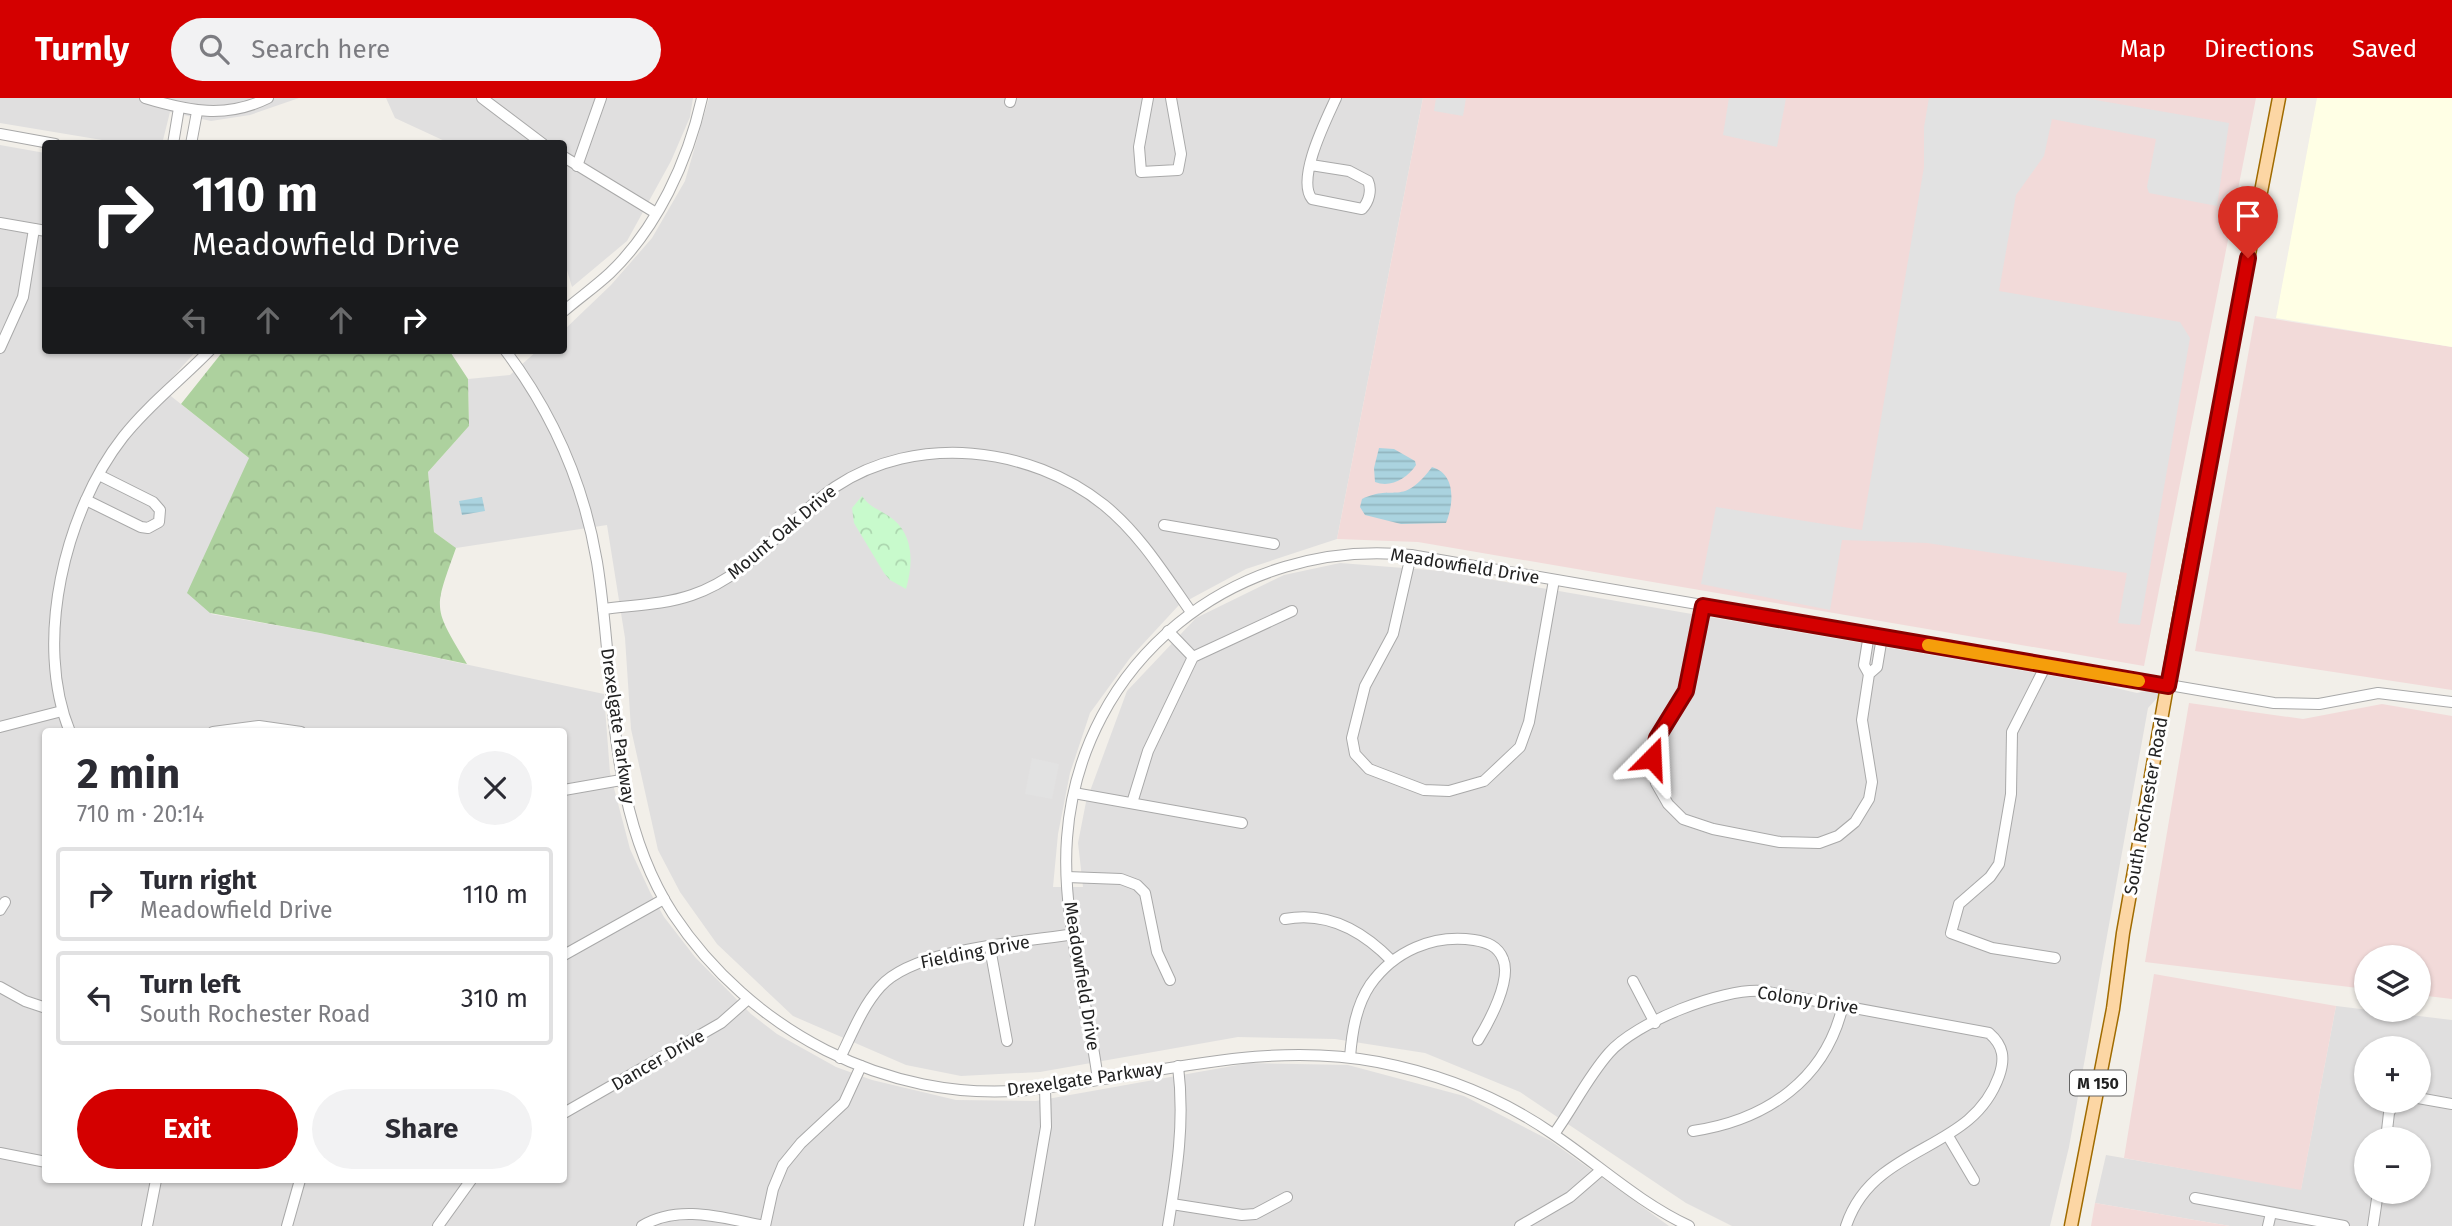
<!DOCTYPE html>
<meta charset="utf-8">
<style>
:root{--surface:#fff;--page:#f2f2f3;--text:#2b2b33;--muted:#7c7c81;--line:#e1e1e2;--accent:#d40000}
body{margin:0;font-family:"Fira Sans",sans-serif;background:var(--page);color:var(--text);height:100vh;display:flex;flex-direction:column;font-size:26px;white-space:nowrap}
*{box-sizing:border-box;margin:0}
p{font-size:23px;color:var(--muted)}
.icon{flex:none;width:38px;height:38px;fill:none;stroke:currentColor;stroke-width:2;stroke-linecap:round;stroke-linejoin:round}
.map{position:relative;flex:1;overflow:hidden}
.drawer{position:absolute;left:42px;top:630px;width:525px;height:455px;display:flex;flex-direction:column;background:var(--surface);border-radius:7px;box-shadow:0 2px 5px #0004}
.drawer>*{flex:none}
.guide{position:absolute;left:42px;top:42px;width:525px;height:214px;border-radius:7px;box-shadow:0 2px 5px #0004;background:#202124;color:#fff;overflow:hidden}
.fabs{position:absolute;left:2354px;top:847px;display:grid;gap:14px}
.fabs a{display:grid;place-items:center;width:77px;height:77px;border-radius:50%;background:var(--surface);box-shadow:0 2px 5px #0004;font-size:35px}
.pin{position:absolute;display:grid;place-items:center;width:60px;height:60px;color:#fff;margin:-72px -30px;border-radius:50% 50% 50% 0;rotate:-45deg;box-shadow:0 0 7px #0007}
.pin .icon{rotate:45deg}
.me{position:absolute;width:77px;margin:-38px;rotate:21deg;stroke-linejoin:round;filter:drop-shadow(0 0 5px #0008)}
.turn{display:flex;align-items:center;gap:24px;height:147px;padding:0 35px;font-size:32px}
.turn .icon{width:91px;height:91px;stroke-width:2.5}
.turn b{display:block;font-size:49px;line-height:60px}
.lanes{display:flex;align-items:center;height:66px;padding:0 35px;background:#0003;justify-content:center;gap:35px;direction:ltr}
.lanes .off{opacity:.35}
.round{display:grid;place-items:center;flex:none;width:74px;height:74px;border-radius:37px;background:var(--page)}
.summary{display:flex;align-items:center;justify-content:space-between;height:119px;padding:0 35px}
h1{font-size:42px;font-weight:700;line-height:52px}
.button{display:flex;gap:14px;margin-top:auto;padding:14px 35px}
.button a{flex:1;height:80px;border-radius:42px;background:var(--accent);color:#fff;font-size:28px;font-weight:700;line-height:80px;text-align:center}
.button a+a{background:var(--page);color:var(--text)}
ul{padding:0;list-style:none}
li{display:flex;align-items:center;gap:21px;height:94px;margin:0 14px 10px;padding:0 21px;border:4px solid var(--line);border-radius:7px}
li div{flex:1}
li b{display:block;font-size:26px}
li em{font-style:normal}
header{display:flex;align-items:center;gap:42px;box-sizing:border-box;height:98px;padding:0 35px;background:var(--accent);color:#fff}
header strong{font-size:33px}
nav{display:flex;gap:38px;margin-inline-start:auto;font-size:24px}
.search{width:490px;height:63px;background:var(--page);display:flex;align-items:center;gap:18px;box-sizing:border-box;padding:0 24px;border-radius:38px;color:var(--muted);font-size:26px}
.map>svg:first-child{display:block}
</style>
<header>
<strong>Turnly</strong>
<div class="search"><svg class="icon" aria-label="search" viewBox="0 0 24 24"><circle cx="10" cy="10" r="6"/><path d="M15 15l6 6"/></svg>Search here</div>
<nav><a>Map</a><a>Directions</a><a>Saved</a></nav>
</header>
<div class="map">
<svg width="2452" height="1128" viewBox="0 0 2452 1128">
<defs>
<pattern id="forest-crowns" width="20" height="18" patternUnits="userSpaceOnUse" patternTransform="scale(1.75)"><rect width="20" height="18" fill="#add19e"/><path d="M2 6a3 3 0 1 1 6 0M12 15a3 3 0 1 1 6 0" fill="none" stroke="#95b388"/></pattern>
<pattern id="park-crowns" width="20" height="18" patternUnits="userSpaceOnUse" patternTransform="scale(1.75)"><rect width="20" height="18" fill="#c8facc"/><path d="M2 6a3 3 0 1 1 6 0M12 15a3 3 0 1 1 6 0" fill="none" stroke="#acd6af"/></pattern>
<pattern id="water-rules" width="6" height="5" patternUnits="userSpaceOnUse" patternTransform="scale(1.75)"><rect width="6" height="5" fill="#aad3df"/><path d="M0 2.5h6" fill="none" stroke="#92b5bf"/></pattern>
</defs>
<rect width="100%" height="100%" fill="#f2efe9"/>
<g fill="#e0dfdf" fill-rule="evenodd">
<path d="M0 0H299L250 17 211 23 170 14 162 46 120 45 0 25Z"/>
<path d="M386 0H693L690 19 671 63 627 143 572 189 564 162V46L449 45 395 20Z"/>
<path d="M709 0H1423L1337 441 1246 471 1179 507 1130 560 1090 615 1070 675 1058 736 1053 789H1083L1078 745 1086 704 1127 593 1196 520 1284 477 1340 465 1442 473 2099 586 2137 595 2168 588 2148 610 2069 1049 2050 1128H1732L1686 1105 1520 994 1425 955 1335 941 1238 939 1040 974 961 978 906 967 793 918 717 846 680 794 658 752 631 631 625 540 607 427 456 450 434 434 428 374 469 328 468 281 510 277 538 252H564V232L611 187 652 140 685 83Z"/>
<path d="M0 47 45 55 46 252H197L162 291 249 360 211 516 320 535 604 596 610 675 630 751 650 794 664 819 695 859 751 916 777 936 836 969 872 982 956 1002 1036 1003 1249 965 1348 967 1464 998 1551 1043 1669 1128H0ZM46 634H564V1082H46Z"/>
<path d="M2336 908 2452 922V1128H2230L2095 1105 2106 1057 2301 1091ZM2366 950H2418V1003H2366ZM2366 1041H2418V1094H2366Z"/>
</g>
<g fill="#f2dad9">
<path d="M1423 0H2256L2144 568 1418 444 1337 441Z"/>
<path d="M2255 218 2452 249V592L2195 553Z"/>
<path d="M2189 605 2303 621 2382 606 2452 618V901L2419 897 2418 859H2366V891L2145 864Z"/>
<path d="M2154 876 2336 908 2301 1092 2124 1060Z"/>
<path d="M2095 1105 2230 1128H2091Z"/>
</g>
<path fill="#ffffe5" d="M2317 0H2452V249L2276 220Z"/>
<path fill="url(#forest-crowns)" d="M224 252H449L468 281 469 328 428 374 434 434 456 450C433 514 433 508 467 566L320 535 210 515 187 495 249 360 181 306Z"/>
<path fill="url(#park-crowns)" d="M862 398C871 411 882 412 894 422 914 439 913 467 906 491L890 482 884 475 854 425 852 410Z"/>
<g fill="#e2e2e2">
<path d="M1436 0H1466L1463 18 1434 13Z"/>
<path d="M1729 0H1786L1777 49 1723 37Z"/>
<path d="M1929 0H2084L2229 25 2217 108 2149 95 2147 89 2156 41 2052 21 2044 58 2016 97 1999 193 2180 224 2190 240 2140 527 2118 525 2127 475 1927 445 1842 442 1830 512 1701 486 1716 409 1862 432 1924 69V29Z"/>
<path d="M1032 660 1059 666 1052 701 1025 696Z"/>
</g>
<g fill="url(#water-rules)">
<path d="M1379 350 1394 351 1415 363 1416 367C1407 381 1390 390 1375 384L1374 370Z"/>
<path d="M1432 369C1456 376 1454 405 1446 425L1401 426 1365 417 1360 409 1362 401C1396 385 1401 410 1432 369Z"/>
<path d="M482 399 485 413 462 417 459 403Z"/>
</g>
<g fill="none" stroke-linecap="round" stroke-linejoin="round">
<defs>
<g id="minor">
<path d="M145 0C188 13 226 21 268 0"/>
<path d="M482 0 543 46"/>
<path d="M1148 0 1139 49 1141 74 1178 72 1181 56 1171 0"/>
<path d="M1010 4 1011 0"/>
<path d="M0 36 55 46"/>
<path d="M173 46 179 10"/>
<path d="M191 46 197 14"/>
<path d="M564 59 656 115"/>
<path d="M1311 67 1349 73 1368 83C1372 92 1369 104 1362 111L1312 101C1296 81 1326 22 1336 0"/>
<path d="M577 68 601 0"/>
<path d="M0 125 46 133"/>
<path d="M564 213C579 200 595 189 610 175 657 130 688 63 702 0"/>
<path d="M0 250 23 199 34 131"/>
<path d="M505 252C552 314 584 387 597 464 616 582 605 711 673 816 750 932 886 1005 1027 992 1145 980 1259 941 1378 964 1440 976 1501 1000 1553 1036 1599 1067 1638 1104 1689 1128"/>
<path d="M86 402 141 429 148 430 159 424 160 412 153 404 99 377"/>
<path d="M1164 427 1274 446"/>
<path d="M1411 457 1393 536 1365 588 1352 640 1355 656 1369 671 1424 692 1449 693 1484 683 1520 649 1529 624 1554 482"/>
<path d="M1703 508 1686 593 1654 650 1652 668 1656 685 1668 706 1683 721 1713 731 1780 744 1819 745 1838 738 1855 724 1869 701 1872 684 1862 622 1869 576 1877 569 1882 539"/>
<path d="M603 511C633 507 663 507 692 497 750 478 786 423 835 389 916 335 1030 348 1104 407 1140 436 1165 477 1191 514"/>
<path d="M1168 533 1193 559"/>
<path d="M1869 536 1864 567 1869 576"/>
<path d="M2046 567 2012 634 2011 696 1999 766 1990 779 1959 806 1951 835 1992 850 2055 860"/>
<path d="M0 629 62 613"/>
<path d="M70 634C33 544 65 413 123 339 148 307 182 281 210 252"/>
<path d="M213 634 259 628 301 634"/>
<path d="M564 692 621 682"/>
<path d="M1074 695 1242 725"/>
<path d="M1132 705 1148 653 1193 559 1292 513"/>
<path d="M1067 779 1121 781 1137 787 1145 795 1157 854 1170 882"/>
<path d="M0 812 5 804"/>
<path d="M1285 821C1327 813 1363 833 1392 863"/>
<path d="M990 850 1007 943"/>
<path d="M564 857 664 801"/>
<path d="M1633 883 1655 925"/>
<path d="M0 889 25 903 46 910"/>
<path d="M1350 959C1352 934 1356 908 1370 887 1394 853 1433 836 1474 842 1487 844 1498 848 1503 861 1512 882 1489 924 1478 942"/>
<path d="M840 960C852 936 862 909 880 889 914 850 1023 844 1075 836"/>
<path d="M1098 982C1088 903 1061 820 1067 740 1080 563 1236 439 1411 457L2274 605 2319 606 2378 595 2452 604"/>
<path d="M2418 1000 2452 1006"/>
<path d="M564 1015 721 925 747 902"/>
<path d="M1693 1033C1767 1022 1826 981 1843 907"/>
<path d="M1554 1036C1573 1010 1587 980 1609 955 1636 924 1722 890 1762 893L1989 935C2004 948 2005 961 1999 978 1979 1034 1925 1043 1883 1076 1865 1090 1853 1107 1846 1128"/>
<path d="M1948 1038 1974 1082"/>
<path d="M2386 1041 2389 1015 2395 1003"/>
<path d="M0 1055 46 1064"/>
<path d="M2195 1100 2344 1128"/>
<path d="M1172 1106 1242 1117 1255 1116 1287 1099"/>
<path d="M147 1128 156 1082"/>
<path d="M287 1128 300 1082"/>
<path d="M438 1128 471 1082"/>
<path d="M642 1128C680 1105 726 1121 765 1128"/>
<path d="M765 1128 773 1091 783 1067 801 1045 844 1005 861 968"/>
<path d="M1029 1128 1046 1029 1045 990"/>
<path d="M1168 1128C1177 1073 1185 1024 1178 968"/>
<path d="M1520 1128 1570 1099 1600 1073"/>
<path d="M2268 1128 2271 1115"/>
<path d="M2373 1128 2378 1094"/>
</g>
<path id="major" d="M2071 1128 2113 911 2123 835 2181 510 2279 0"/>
</defs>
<use href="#minor" stroke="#a9a9a9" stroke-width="12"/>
<use href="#major" stroke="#a06b00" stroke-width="15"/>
<use href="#minor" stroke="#fff" stroke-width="10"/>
<use href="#major" stroke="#fcd6a4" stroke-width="12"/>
</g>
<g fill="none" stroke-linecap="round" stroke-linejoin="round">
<defs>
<path id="route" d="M1652 660 1657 640 1686 593 1703 508 2168 588 2248 160"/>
</defs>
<use href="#route" stroke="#8a0000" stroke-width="18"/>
<use href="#route" stroke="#d40000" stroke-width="12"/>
<path stroke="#f59e0b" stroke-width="12" d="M1928 547 2139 583"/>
</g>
<g text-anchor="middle" stroke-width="6" stroke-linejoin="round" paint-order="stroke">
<rect fill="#fff" stroke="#646464" stroke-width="2" x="2070" y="972.5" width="56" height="25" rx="5"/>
<g font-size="16" font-weight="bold" fill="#222">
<text x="2098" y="991">M 150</text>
</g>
<g font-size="18" fill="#222" stroke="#fff">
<text transform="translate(782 434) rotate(-40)" y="6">Mount Oak Drive</text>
<text transform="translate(1465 468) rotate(9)" y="6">Meadowfield Drive</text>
<text transform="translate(618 628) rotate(82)" y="6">Drexelgate Parkway</text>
<text transform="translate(2146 708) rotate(-80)" y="6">South Rochester Road</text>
<text transform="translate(975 854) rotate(-11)" y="6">Fielding Drive</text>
<text transform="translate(1082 878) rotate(81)" y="6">Meadowfield Drive</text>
<text transform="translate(1808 902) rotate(9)" y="6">Colony Drive</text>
<text transform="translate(658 962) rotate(-30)" y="6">Dancer Drive</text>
<text transform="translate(1085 981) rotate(-8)" y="6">Drexelgate Parkway</text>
</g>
</g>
</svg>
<div class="fabs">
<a><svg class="icon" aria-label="layers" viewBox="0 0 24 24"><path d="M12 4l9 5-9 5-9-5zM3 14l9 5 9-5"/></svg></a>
<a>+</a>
<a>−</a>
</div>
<div class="pin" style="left:2248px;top:160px;background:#d93025"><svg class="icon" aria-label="arrive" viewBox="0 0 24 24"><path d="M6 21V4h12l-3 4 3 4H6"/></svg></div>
<svg class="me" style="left:1652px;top:660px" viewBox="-20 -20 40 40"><path d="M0-17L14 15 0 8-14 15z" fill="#d40000" stroke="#fff" stroke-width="4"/></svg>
<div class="guide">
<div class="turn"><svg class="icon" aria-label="right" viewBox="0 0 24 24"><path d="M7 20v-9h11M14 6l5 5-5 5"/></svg><div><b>110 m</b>Meadowfield Drive</div></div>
<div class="lanes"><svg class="icon off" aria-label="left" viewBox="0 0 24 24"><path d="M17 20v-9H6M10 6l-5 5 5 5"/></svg><svg class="icon off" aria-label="ahead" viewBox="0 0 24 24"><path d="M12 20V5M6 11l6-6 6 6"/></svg><svg class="icon off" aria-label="ahead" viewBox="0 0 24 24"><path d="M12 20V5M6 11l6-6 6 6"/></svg><svg class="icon" aria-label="right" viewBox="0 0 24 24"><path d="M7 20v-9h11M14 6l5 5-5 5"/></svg></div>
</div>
<section class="drawer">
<div class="summary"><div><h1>2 min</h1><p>710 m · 20:14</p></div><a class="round"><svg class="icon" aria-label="close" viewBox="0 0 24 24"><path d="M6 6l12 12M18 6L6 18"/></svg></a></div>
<ul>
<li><svg class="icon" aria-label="right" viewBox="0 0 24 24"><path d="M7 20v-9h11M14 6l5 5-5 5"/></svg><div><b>Turn right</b><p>Meadowfield Drive</p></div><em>110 m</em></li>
<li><svg class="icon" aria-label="left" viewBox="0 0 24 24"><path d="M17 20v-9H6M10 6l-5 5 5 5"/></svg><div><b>Turn left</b><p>South Rochester Road</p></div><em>310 m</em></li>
</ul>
<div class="button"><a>Exit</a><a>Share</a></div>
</section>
</div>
